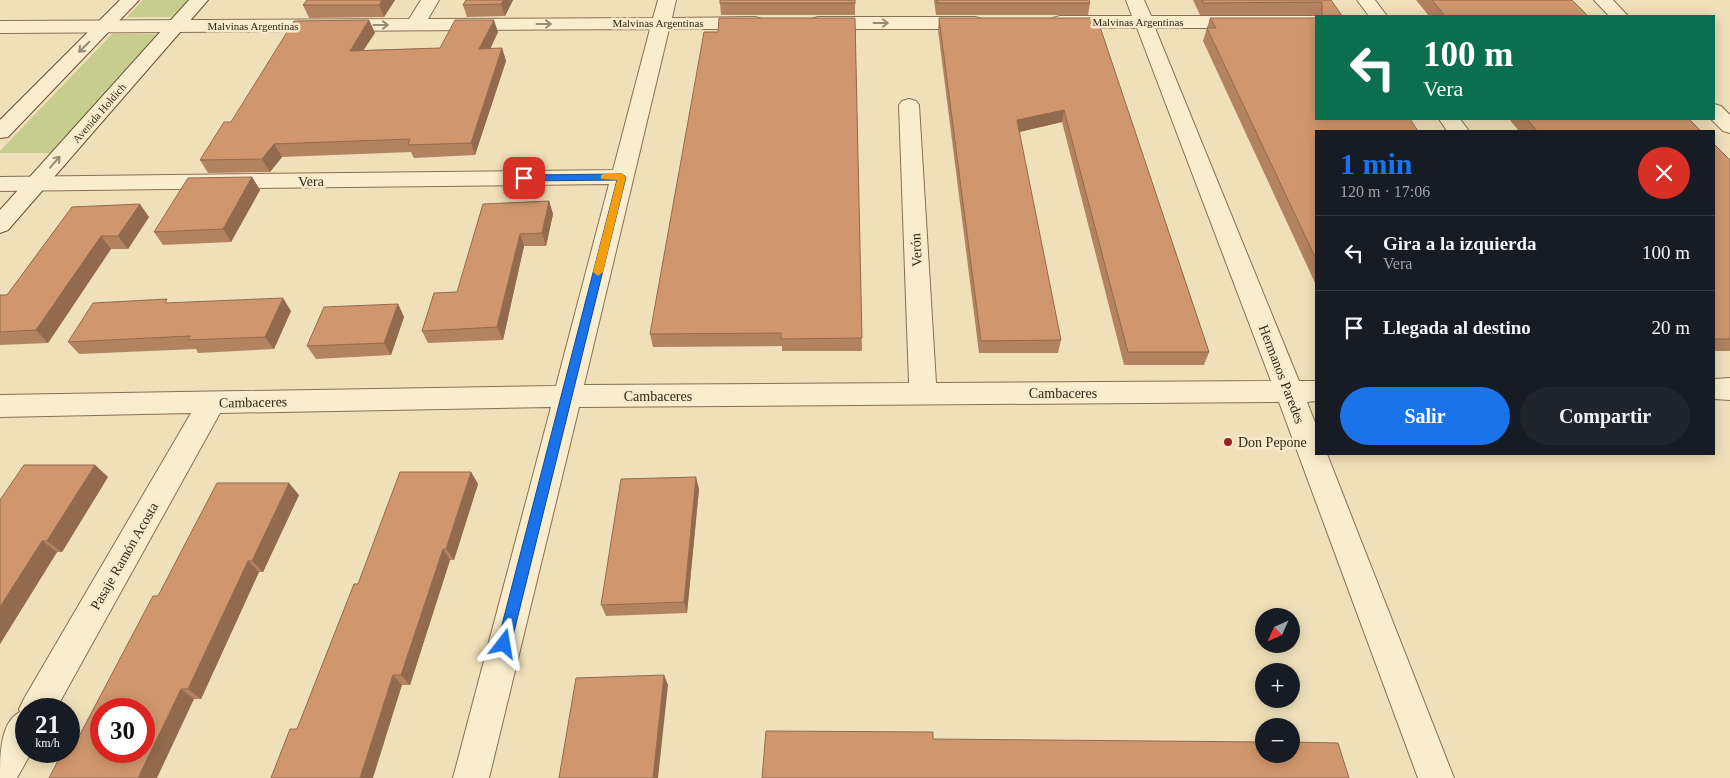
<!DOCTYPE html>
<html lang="es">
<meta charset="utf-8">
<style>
:root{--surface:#171b24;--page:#20242c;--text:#f1f3f6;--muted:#9ea1a6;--line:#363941;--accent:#1a73e8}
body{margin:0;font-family:"Times New Roman",serif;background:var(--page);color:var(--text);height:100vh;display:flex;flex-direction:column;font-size:19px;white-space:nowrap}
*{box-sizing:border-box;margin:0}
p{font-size:16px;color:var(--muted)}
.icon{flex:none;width:28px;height:28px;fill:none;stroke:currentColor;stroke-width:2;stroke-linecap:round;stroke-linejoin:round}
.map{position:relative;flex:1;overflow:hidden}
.sheet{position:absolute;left:1315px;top:130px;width:400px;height:325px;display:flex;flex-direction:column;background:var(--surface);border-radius:0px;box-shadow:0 2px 12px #0003}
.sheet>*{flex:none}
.hud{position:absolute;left:1315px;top:15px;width:400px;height:105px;border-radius:0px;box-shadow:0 2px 12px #0003;background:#0b6e4f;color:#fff;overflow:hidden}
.needle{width:32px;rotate:225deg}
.controls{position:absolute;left:1255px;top:608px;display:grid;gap:10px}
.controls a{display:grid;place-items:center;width:45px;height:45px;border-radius:50%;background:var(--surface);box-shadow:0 2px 12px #0003;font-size:25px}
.speed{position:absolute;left:15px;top:698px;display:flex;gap:10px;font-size:25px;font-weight:700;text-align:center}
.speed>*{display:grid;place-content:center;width:65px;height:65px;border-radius:50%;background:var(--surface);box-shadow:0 2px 12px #0003;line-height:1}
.speed small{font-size:12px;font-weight:400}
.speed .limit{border:8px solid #d22;background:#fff;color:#111}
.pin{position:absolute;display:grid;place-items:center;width:42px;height:42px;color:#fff;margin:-21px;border-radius:10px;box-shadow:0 2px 8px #0006}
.me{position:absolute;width:55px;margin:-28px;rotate:14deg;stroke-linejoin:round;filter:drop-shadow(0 0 4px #0008)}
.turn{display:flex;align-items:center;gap:18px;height:105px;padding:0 25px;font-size:22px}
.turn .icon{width:65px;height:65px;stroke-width:2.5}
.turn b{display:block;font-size:35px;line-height:42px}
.round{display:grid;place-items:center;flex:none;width:52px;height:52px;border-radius:26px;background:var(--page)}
.overview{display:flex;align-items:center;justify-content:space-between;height:85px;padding:0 25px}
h1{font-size:30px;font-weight:700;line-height:38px;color:var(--accent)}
.cta{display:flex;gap:10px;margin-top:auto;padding:10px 25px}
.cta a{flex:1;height:58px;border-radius:30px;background:var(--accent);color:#fff;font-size:20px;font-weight:700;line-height:58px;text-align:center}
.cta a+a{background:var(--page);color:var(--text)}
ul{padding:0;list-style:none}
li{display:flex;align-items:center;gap:15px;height:75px;padding:0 25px;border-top:1px solid var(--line)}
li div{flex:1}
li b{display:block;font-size:19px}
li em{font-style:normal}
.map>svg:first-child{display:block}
</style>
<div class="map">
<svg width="1730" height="778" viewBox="0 0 1730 778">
<rect width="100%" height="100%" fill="#f0e0ba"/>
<g fill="#c6cd8e">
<path d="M143 0H188L173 17H127Z"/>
<path d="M112 34H159L51 153H0V151Z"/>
</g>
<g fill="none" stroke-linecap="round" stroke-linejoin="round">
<defs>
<g id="street">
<path d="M421 0H439L428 19 653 18 658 0H676L672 18 755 17 762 19 764 23 762 27 755 29H669L584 385 909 383 899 105 902 101 909 99 916 101 919 105 936 383 1271 381 1137 28H1060L1053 26 1051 22 1053 18 1060 16H1132L1126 0H1144L1151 16H1316V28H1155L1299 381H1316V401L1307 402 1316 425V454H1327L1454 778H1418L1279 402 579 407 489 778H453L551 407 220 413 56 709H26V751H32L17 778H0C0 756 0 722 20 712L19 709 25 697 191 413 0 417V395L556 386 609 184 0 191V177L613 170 650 29 0 33V21L409 19Z"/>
<path d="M1357 0H1375L1387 16H1369Z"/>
<path d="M1594 0H1613L1628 16H1609Z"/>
<path d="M818 17H975L982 19 984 23 982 27 975 29H818L811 27 809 23 811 19Z"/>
<path d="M1714 104 1721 106 1730 115V133L1723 131 1711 119H1714Z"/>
<path d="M1439 119H1460L1469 131H1447Z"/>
<path d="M1730 378V400L1714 399V379Z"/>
</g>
<g id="secondary">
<path d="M120 0H139L8 137 0 138V120Z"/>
<path d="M189 0H208L8 230 0 233V210Z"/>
</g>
</defs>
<use href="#street" stroke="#876f54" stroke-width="2"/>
<use href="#secondary" stroke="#685037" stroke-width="2"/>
<use href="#street" fill="#faedcd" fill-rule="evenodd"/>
<use href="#secondary" fill="#faedcd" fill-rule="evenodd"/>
</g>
<g fill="#b3825f">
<path d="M395 0 384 17 309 18 303 5Z"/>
<path d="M466 0H513L505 16 467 17 463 5Z"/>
<path d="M855 0V15H721L720 3Z"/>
<path d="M934 0H1089L1090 3 1088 15H936Z"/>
<path d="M1193 0H1331L1342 16H1317V15H1200Z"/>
<path d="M1416 0H1572L1588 16H1429Z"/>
<path d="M855 18 862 351H782V346L653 347 650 334 718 32Z"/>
<path d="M939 18H1097L1209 352 1204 365H1124L1062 122 1019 132 1061 340 1058 353H979L938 30Z"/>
<path d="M1210 18 1316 131V285L1203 41Z"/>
<path d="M369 20 375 33 363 50 440 48 498 32 490 49 502 48 506 61 475 155 414 158 411 152 282 157 270 172 208 173 200 160 231 122Z"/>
<path d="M1509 119H1689L1701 131H1519Z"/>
<path d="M1714 144 1730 160V351H1714Z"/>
<path d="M252 177 260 190 231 242 163 245 154 232Z"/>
<path d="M549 201 553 214 546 246H524L503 340 428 343 422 331Z"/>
<path d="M72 207 149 217 128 249H111L48 343 0 345V295H7Z"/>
<path d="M170 303 291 311 274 349 198 353 196 349 79 354 68 342Z"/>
<path d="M398 304 404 317 391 355 316 359 307 346Z"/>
<path d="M95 465 108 477 62 552H57L0 644V500Z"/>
<path d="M471 472 478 484 454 560H450L410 685H402L297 729 358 584Z"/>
<path d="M699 489 687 613 606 616 601 605Z"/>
<path d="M299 495 263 572H259L201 699H194L75 744 158 596Z"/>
</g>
<g fill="#926a4d">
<path d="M382 0H395L384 17 379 5Z"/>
<path d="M504 0H513L505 16 501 4Z"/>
<path d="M369 20 375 33 355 63 350 51Z"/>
<path d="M494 20 498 32 484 62 479 49Z"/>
<path d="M502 48 506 61 475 155 471 143Z"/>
<path d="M1064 110 1062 122 1015 133 1017 120Z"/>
<path d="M274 144 282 157 270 172 262 159Z"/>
<path d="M252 177 260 190 231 242 223 229Z"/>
<path d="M549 201 553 214 546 246 542 233Z"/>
<path d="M140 204 149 217 128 249 118 236Z"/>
<path d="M520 234 524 246 503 340 497 327Z"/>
<path d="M101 236 111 249 48 343 36 330Z"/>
<path d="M283 298 291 311 274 349 265 337Z"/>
<path d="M398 304 404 317 391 355 384 343Z"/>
<path d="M95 465 108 477 62 552 47 541Z"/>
<path d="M471 472 478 484 454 560 446 549Z"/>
<path d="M696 477 699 489 687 613 684 602Z"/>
<path d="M289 483 299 495 263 572 252 561Z"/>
<path d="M42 541 57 552 0 644V607Z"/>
<path d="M443 549 450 560 410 685 401 675Z"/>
<path d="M248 561 259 572 201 699 188 689Z"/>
<path d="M393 675 402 685 373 778H360Z"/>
<path d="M664 675 668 685 658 778H653Z"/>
<path d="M181 689 194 699 157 778H138Z"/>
</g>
<g fill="#d0976e" stroke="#926a4d" fill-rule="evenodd">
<path d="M307 0H382L379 5H303Z"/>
<path d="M466 0H504L501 4 463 5Z"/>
<rect x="720" y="0" width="135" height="3"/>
<path d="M937 0H1089L1090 3H937Z"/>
<path d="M1202 0H1331L1342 16H1322V2L1203 3Z"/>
<path d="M1432 0H1572L1588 16H1445Z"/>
<path d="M719 18H855L862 338 781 339V333L650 334 704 32H718Z"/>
<path d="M939 18H1097L1209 352H1128L1064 110 1017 120 1061 340 981 341Z"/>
<path d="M1210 18H1316V119H1410L1418 131H1316V259L1207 28H1216Z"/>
<path d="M369 20 350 51 440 48 455 20H494L479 49 502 48 471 143 408 145 410 139 274 144 262 159 200 160 224 122H231L294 21Z"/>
<path d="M1527 119H1689L1701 131H1537Z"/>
<path d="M1714 144 1730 160V339H1714Z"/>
<path d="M252 177 223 229 154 232 188 178Z"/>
<path d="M549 201 542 233 520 234 497 327 422 331 434 293 457 292 483 204Z"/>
<path d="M140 204 118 236H101L36 330 0 332V295H7L72 207Z"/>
<path d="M283 298 265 337 188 340 190 336 68 342 93 303 167 299 165 303Z"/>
<path d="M398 304 384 343 307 346 324 307Z"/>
<path d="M24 465H95L47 541H42L0 607V500Z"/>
<path d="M400 472H471L446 549H443L401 675H393L360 778H271L290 729H297L354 584H358Z"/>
<path d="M696 477 684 602 601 605 621 479Z"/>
<path d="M217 483H289L252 561H248L188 689H181L138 778H49L63 751H69V744H75L153 596H158ZM101 709H144V751H101Z"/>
<path d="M664 675 653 778H559L576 678Z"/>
<path d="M766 731 933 732V739L1264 742V754H1291V742L1338 743 1349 778H762Z"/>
</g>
<defs><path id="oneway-shaft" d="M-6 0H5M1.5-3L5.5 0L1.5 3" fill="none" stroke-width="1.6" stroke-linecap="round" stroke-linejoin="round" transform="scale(1.25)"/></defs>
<g stroke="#988a74">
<use href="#oneway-shaft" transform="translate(881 23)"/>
<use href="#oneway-shaft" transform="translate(544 24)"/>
<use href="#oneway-shaft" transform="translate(381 25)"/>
<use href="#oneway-shaft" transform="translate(84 47) rotate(135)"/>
<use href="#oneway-shaft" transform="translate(55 162) rotate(-49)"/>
</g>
<path fill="#1a73e8" stroke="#114b97" d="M622 174 626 177 511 644 509 649 504 651 499 649 497 644 617 180 524 181 520 178 524 175Z"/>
<path fill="#f59e0b" d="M604 174H622L626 177 603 272 598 276 593 272 617 180 601 179V175Z"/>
<circle fill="#982121" stroke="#f7eaca" stroke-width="2" cx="1228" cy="442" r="5"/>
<g text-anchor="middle" stroke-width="5" stroke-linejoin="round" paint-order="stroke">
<g font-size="11" fill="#35271a" stroke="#f7eaca">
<text x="1138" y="26">Malvinas Argentinas</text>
<text x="658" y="27">Malvinas Argentinas</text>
<text x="253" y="30">Malvinas Argentinas</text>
<text transform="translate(99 113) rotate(-49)" y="4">Avenida Holdich</text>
</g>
<g font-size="14" fill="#35271a" stroke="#f7eaca">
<text transform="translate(311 181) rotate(-1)" y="5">Vera</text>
<text transform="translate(916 250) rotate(-93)" y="5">Verón</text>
<text transform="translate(1282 374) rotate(69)" y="5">Hermanos Paredes</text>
<text x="1063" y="398">Cambaceres</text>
<text x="658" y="401">Cambaceres</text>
<text transform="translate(253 402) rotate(-1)" y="5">Cambaceres</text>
<text transform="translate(124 556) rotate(-60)" y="5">Pasaje Ramón Acosta</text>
</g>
<g font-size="14" fill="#35271a" stroke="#f7eaca" text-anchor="start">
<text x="1238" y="447">Don Pepone</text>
</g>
</g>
</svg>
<div class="controls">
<a><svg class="needle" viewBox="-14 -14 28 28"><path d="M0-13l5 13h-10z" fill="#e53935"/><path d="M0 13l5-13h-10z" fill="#9ea1a6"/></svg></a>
<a>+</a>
<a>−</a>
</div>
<div class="speed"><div>21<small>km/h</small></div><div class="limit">30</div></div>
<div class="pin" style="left:524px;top:178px;background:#d93025"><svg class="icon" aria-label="arrive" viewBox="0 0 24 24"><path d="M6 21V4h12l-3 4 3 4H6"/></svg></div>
<svg class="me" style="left:504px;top:644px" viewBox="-20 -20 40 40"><path d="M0-17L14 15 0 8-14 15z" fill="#1a73e8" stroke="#fff" stroke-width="4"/></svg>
<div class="hud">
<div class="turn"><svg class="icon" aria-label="left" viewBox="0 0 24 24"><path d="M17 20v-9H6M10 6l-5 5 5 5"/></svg><div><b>100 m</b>Vera</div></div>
</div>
<section class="sheet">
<div class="overview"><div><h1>1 min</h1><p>120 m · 17:06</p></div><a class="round" style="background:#d93025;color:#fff"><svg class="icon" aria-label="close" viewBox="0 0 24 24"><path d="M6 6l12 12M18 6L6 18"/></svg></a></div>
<ul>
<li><svg class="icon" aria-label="left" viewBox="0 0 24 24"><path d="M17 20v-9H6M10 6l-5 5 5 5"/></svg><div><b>Gira a la izquierda</b><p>Vera</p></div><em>100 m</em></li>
<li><svg class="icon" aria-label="arrive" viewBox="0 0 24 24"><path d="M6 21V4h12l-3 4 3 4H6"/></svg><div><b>Llegada al destino</b></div><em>20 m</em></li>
</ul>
<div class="cta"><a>Salir</a><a>Compartir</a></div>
</section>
</div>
